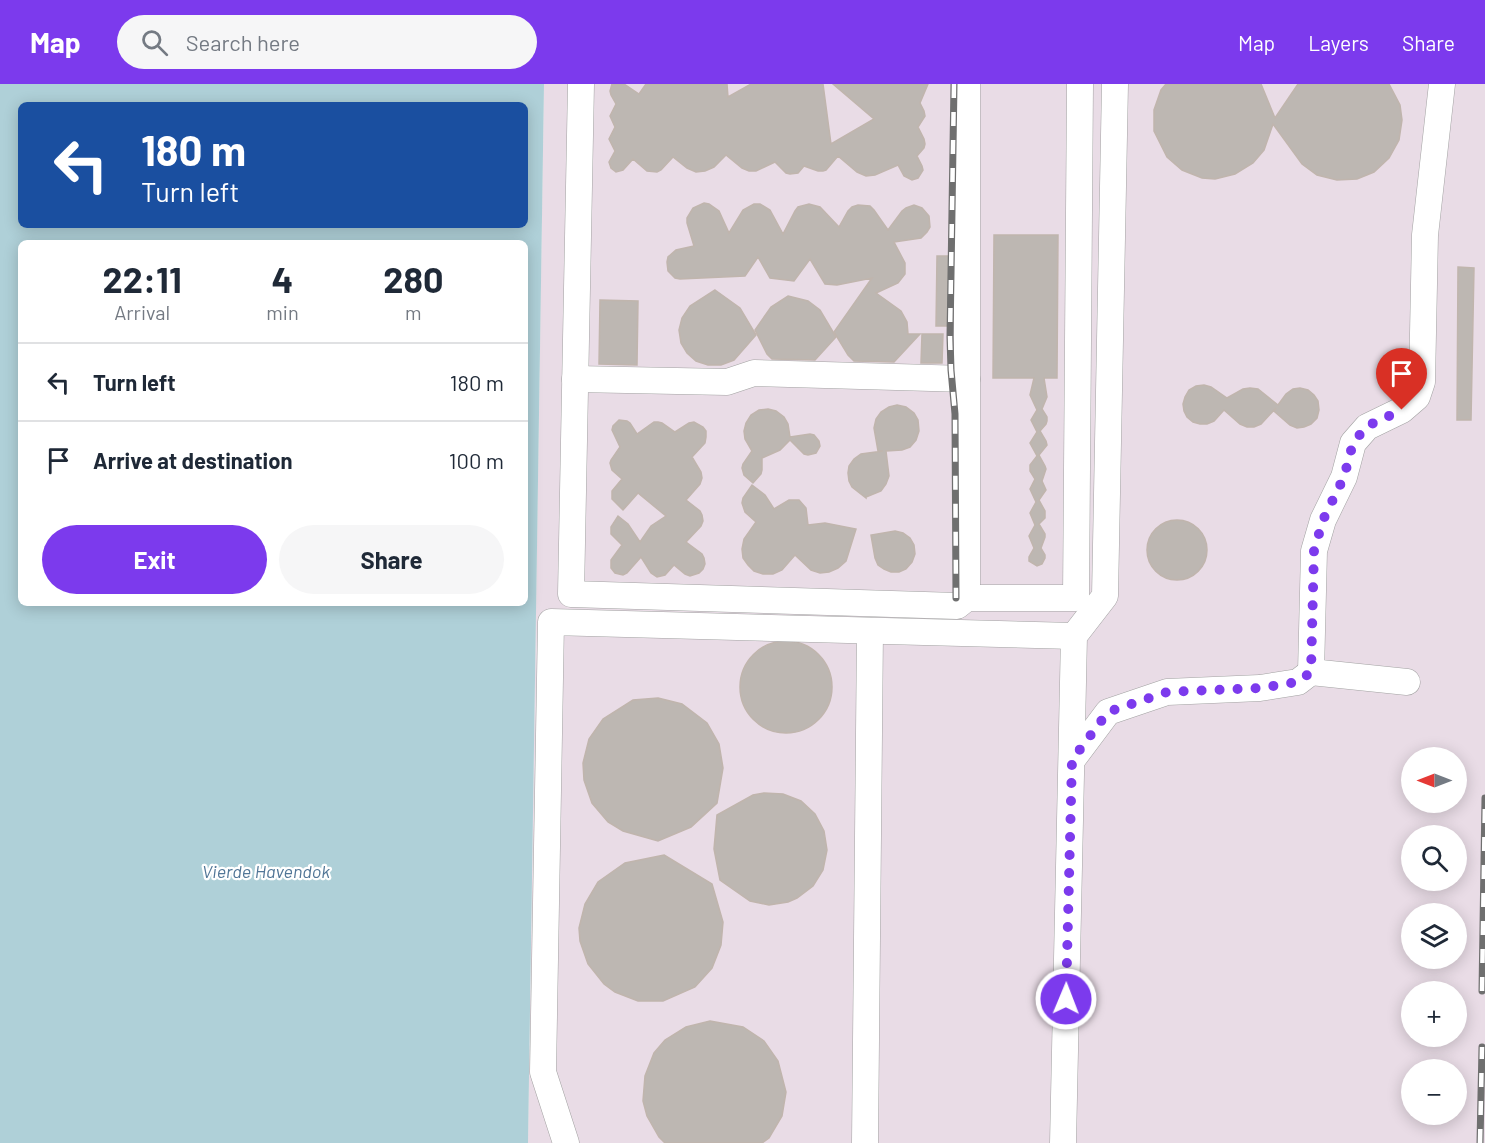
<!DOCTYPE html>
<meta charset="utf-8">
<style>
:root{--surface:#fff;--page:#f6f6f7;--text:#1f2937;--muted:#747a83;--line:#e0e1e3;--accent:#7c3aed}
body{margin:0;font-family:Barlow,sans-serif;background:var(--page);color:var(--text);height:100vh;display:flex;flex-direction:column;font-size:22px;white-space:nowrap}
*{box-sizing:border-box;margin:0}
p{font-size:20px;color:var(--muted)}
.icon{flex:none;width:33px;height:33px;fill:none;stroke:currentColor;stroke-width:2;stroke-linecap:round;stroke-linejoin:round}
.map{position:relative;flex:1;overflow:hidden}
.sheet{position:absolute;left:18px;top:156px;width:510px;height:366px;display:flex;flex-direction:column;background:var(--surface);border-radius:9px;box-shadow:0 3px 15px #0003}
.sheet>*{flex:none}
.top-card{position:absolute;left:18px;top:18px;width:510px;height:126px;border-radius:9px;box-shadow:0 3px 15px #0003;background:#1a4fa0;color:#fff;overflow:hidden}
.needle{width:39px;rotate:270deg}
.tools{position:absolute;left:1401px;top:663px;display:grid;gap:12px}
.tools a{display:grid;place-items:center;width:66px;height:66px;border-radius:50%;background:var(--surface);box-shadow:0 3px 15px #0003;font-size:30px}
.pin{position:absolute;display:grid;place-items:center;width:51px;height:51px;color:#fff;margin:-62px -26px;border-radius:50% 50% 50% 0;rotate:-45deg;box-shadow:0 0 6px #0007}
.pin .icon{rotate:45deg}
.me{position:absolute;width:66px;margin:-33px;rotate:1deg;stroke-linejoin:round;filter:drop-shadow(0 0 4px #0008)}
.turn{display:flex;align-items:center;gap:21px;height:126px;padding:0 24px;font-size:27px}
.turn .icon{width:78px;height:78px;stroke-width:2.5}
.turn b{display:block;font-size:42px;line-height:51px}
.eta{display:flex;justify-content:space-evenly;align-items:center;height:102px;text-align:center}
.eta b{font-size:36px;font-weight:700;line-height:42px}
.primary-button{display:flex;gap:12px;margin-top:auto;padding:12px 24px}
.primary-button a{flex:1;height:69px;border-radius:36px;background:var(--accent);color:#fff;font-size:24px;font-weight:700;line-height:69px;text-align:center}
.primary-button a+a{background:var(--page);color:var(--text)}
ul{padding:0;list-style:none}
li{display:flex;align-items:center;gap:18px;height:78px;padding:0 24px;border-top:2px solid var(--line)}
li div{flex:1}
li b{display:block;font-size:22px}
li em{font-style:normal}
header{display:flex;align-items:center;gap:36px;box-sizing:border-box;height:84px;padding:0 30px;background:var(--accent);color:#fff}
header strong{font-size:28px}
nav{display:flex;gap:33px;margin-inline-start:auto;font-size:21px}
.search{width:420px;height:54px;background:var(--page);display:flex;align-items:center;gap:15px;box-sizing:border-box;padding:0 21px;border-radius:33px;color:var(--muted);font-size:22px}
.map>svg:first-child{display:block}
</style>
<header>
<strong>Map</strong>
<div class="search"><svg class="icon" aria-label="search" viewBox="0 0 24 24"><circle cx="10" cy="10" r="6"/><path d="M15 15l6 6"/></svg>Search here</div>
<nav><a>Map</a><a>Layers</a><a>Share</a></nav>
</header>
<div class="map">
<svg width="1485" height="1059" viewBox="0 0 1485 1059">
<rect width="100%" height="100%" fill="#f0eee9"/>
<path fill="#e9dce6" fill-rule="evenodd" d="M544 0H1485V1059H528ZM1412 674H1456V718H1412ZM1412 752H1456V796H1412ZM1412 830H1456V874H1412ZM1412 908H1456V952H1412ZM1412 986H1456V1030H1412Z"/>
<path fill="#afd0d8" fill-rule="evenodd" d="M0 0H544L528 1059H0ZM21 21H525V141H21ZM21 159H525V519H21Z"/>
<g fill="#bdb7b2" stroke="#c0b5ad" stroke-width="1.5">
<path d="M612 0H624L639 10 646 0H727L728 13 751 0H823L831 60 874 35 833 0H928L920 19 924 27 925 32 918 43 924 55 925 60 924 64 917 72 922 82 923 86 918 94 912 96 904 92 898 81 875 91 866 92 857 88 838 72 826 86 823 87H818L804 82 798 89 790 90 786 89 775 78 756 87H749L742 84 726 71 714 83 705 87 696 88 687 84 673 73 661 86 657 88 647 87 633 75 623 86 616 88 611 84 609 78 615 67 609 55 615 43 610 32 616 20 611 11 610 7Z"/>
<path d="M1166 0H1261L1275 34 1298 0H1389L1400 21 1402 36 1399 56 1389 74 1374 88 1357 95 1337 96 1317 91 1302 80 1273 40 1264 66 1253 79 1235 90 1215 95 1202 94 1182 86 1167 73 1154 47V26L1161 6Z"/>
<path d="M704 119 709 120 719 127 729 149 743 126 754 120H760L770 126 783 150 795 127 798 123 809 120 820 123 839 143 848 127 852 123 858 121 870 122 874 126 888 146 902 127 906 124 914 121 922 124 929 132 930 143 927 148 921 154 894 158 905 179V190L898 199 876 209 901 227 907 238 908 250H920L894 278 854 277 848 271 834 248 872 194 837 201 825 200 810 175 794 197 770 194 758 173 745 192 680 195 675 194 668 187 667 178 668 173 676 166 694 162 687 139V134L693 124Z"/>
<path d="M994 151H1058L1057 294H1044L1047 313 1042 325 1047 333V337L1046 340 1040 347 1046 357 1047 361 1039 371 1045 382 1046 385 1042 397 1046 406 1039 416 1045 427V434L1039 440 1045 450V453L1041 464 1045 471V474L1042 480 1037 482 1029 477V473L1034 464 1029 452 1035 441 1030 429 1036 418 1030 405 1035 395 1030 387V381L1037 372 1030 359 1037 348 1031 336 1037 326 1030 311 1034 294H993Z"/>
<path d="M937 172H952V242H936Z"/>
<path d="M1458 183 1474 184 1471 336H1457Z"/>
<path d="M715 206 740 224 756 251 734 276 721 281H708L696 277 687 269 681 259 679 246 682 234 690 222Z"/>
<path d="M788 212 808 217 820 226 836 253 815 276 772 275 767 270 755 246 771 223Z"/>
<path d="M600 216 638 217 637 281 599 280Z"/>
<path d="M922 250H943L942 279H921Z"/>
<path d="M1204 301 1211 303 1227 314 1243 305 1250 304 1258 305 1278 321 1286 310 1293 305 1300 304 1308 306 1314 311 1318 317 1319 326 1317 334 1311 340 1304 343 1297 344 1290 341 1274 327 1276 324 1261 340 1254 343H1247L1240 340 1224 326 1214 337 1207 340H1200L1193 338 1187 333 1184 327 1183 320 1185 313 1189 306 1196 302Z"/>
<path d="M897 321 906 323 914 329 918 336 919 347 916 356 910 363 902 366 886 367 889 392 886 400 881 407 866 413V414L852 403 849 397 848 389 849 382 854 375 861 370 883 367H878L874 344 876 335 881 328 889 323Z"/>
<path d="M768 325 776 327 784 333 788 340 790 353 810 350 814 351 819 357 820 362 816 369 808 371 804 370 790 356 780 366 762 374V386L761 390 753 399 744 391 742 384 743 380 752 367 745 355 744 347 746 339 751 331 759 326Z"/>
<path d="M619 336 627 337 630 339 637 350 654 338H658L662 339 675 348 689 339 694 338 703 343 706 347V353L705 359 692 373 701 388 702 394 700 400 686 416 700 427 702 431 703 437 701 442 686 458 702 470 704 474 705 480 703 485 699 489 690 492 685 490 674 481 665 491 657 493 651 489 641 473 627 489 623 491 615 489 611 484V476L622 461 611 450V443L618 432 628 440 640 458 651 442 666 432 638 409 623 426 612 415V407L622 395 612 386 610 379 611 376 620 363 612 346 613 342Z"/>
<path d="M752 401 765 411 774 425 789 416H799L806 424 808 441 825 439 856 445 846 477 838 484 829 488 820 489 811 486 795 471 782 486 773 490H763L754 487 748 481 743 474 742 465 744 455 756 438 745 428 742 419 743 414Z"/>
<circle cx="1177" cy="466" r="30"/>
<path d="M895 447 903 449 910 454 914 461 915 470 912 478 906 485 899 488H891L884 485 878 481 875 474 871 451Z"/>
<circle cx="786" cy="603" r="46"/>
<path d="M658 614 682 620 707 639 719 660 723 684 717 719 691 743 658 757 623 747 608 738 592 719 584 696 583 679 589 655 603 635 633 616Z"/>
<path d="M764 709 783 710 801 717 815 730 824 747 827 766 823 786 813 802 797 814 788 818 769 821 750 817 720 796 714 765 717 731 753 711Z"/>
<path d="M664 771 712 800 723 838 721 861 712 884 695 903 663 917H638L615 908 604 900 588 880 580 857 579 844 585 820 598 798 625 779Z"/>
<path d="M710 937 743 943 764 957 778 977 786 1008 782 1032 769 1054 762 1059H665L659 1053 647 1032 643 1017 645 992 654 969 665 956 686 943Z"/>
</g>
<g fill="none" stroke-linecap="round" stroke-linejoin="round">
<defs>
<g id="minor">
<path d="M581 0 571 510 957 522 967 514H1076L1080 0"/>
<path d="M575 295 727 298 754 289 967 295"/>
<path d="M967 514V0"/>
<path d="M1407 598 1311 588 1314 467 1323 436 1344 393 1353 359 1367 343 1402 326 1417 313 1422 298 1425 151 1442 0"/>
<path d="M1072 676 1108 628 1167 608 1260 604 1298 598 1311 588"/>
<path d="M566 1059 543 988 551 538 1074 552"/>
<path d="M865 1059 870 547"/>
<path d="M1063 1059 1074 552 1105 512 1115 0"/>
</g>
</defs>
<use href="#minor" stroke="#a2a2a2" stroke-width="27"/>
<use href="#minor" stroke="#fff" stroke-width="26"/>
<defs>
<g id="rail">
<path d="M954 0 950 253 951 286 955 330 956 514"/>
<path d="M1482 907 1485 714"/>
<path d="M1480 1059 1482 963"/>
</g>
</defs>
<use href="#rail" stroke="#6f6f6f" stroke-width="7"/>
<use href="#rail" stroke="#fff" stroke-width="4.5" stroke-dasharray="14" stroke-linecap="butt"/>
</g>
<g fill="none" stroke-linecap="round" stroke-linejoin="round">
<path stroke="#7c3aed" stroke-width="10" stroke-dasharray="0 18" d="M1066 915 1072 676 1108 628 1167 608 1260 604 1298 598 1311 588 1314 467 1323 436 1344 393 1353 359 1367 342 1402 326"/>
</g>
<g text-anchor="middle" stroke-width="4.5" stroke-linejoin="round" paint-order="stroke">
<g font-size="18" font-style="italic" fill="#517697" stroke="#fff">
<text x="266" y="794">Vierde Havendok</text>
</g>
</g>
</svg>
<div class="tools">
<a><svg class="needle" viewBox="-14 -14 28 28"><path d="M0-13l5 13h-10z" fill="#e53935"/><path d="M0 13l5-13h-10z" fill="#747a83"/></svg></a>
<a><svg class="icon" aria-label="search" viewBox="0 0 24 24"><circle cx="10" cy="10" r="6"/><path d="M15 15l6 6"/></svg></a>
<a><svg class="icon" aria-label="layers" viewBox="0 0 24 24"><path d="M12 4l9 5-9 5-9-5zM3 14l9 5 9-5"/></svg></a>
<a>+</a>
<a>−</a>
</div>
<div class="pin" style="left:1402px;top:326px;background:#d93025"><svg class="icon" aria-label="arrive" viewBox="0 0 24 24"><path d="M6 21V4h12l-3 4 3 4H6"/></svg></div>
<svg class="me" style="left:1066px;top:915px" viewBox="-20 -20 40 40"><circle r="17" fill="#7c3aed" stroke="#fff" stroke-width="3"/><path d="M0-11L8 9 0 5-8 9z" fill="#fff"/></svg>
<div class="top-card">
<div class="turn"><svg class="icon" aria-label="left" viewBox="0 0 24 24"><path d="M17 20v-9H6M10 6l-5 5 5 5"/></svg><div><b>180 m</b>Turn left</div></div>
</div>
<section class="sheet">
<div class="eta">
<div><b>22:11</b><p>Arrival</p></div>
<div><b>4</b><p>min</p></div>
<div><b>280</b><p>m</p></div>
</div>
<ul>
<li><svg class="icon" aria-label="left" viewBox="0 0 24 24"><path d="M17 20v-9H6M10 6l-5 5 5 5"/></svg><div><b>Turn left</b></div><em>180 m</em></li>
<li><svg class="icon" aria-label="arrive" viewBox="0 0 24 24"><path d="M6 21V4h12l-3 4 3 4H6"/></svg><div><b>Arrive at destination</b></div><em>100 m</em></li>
</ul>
<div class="primary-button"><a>Exit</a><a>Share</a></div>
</section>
</div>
